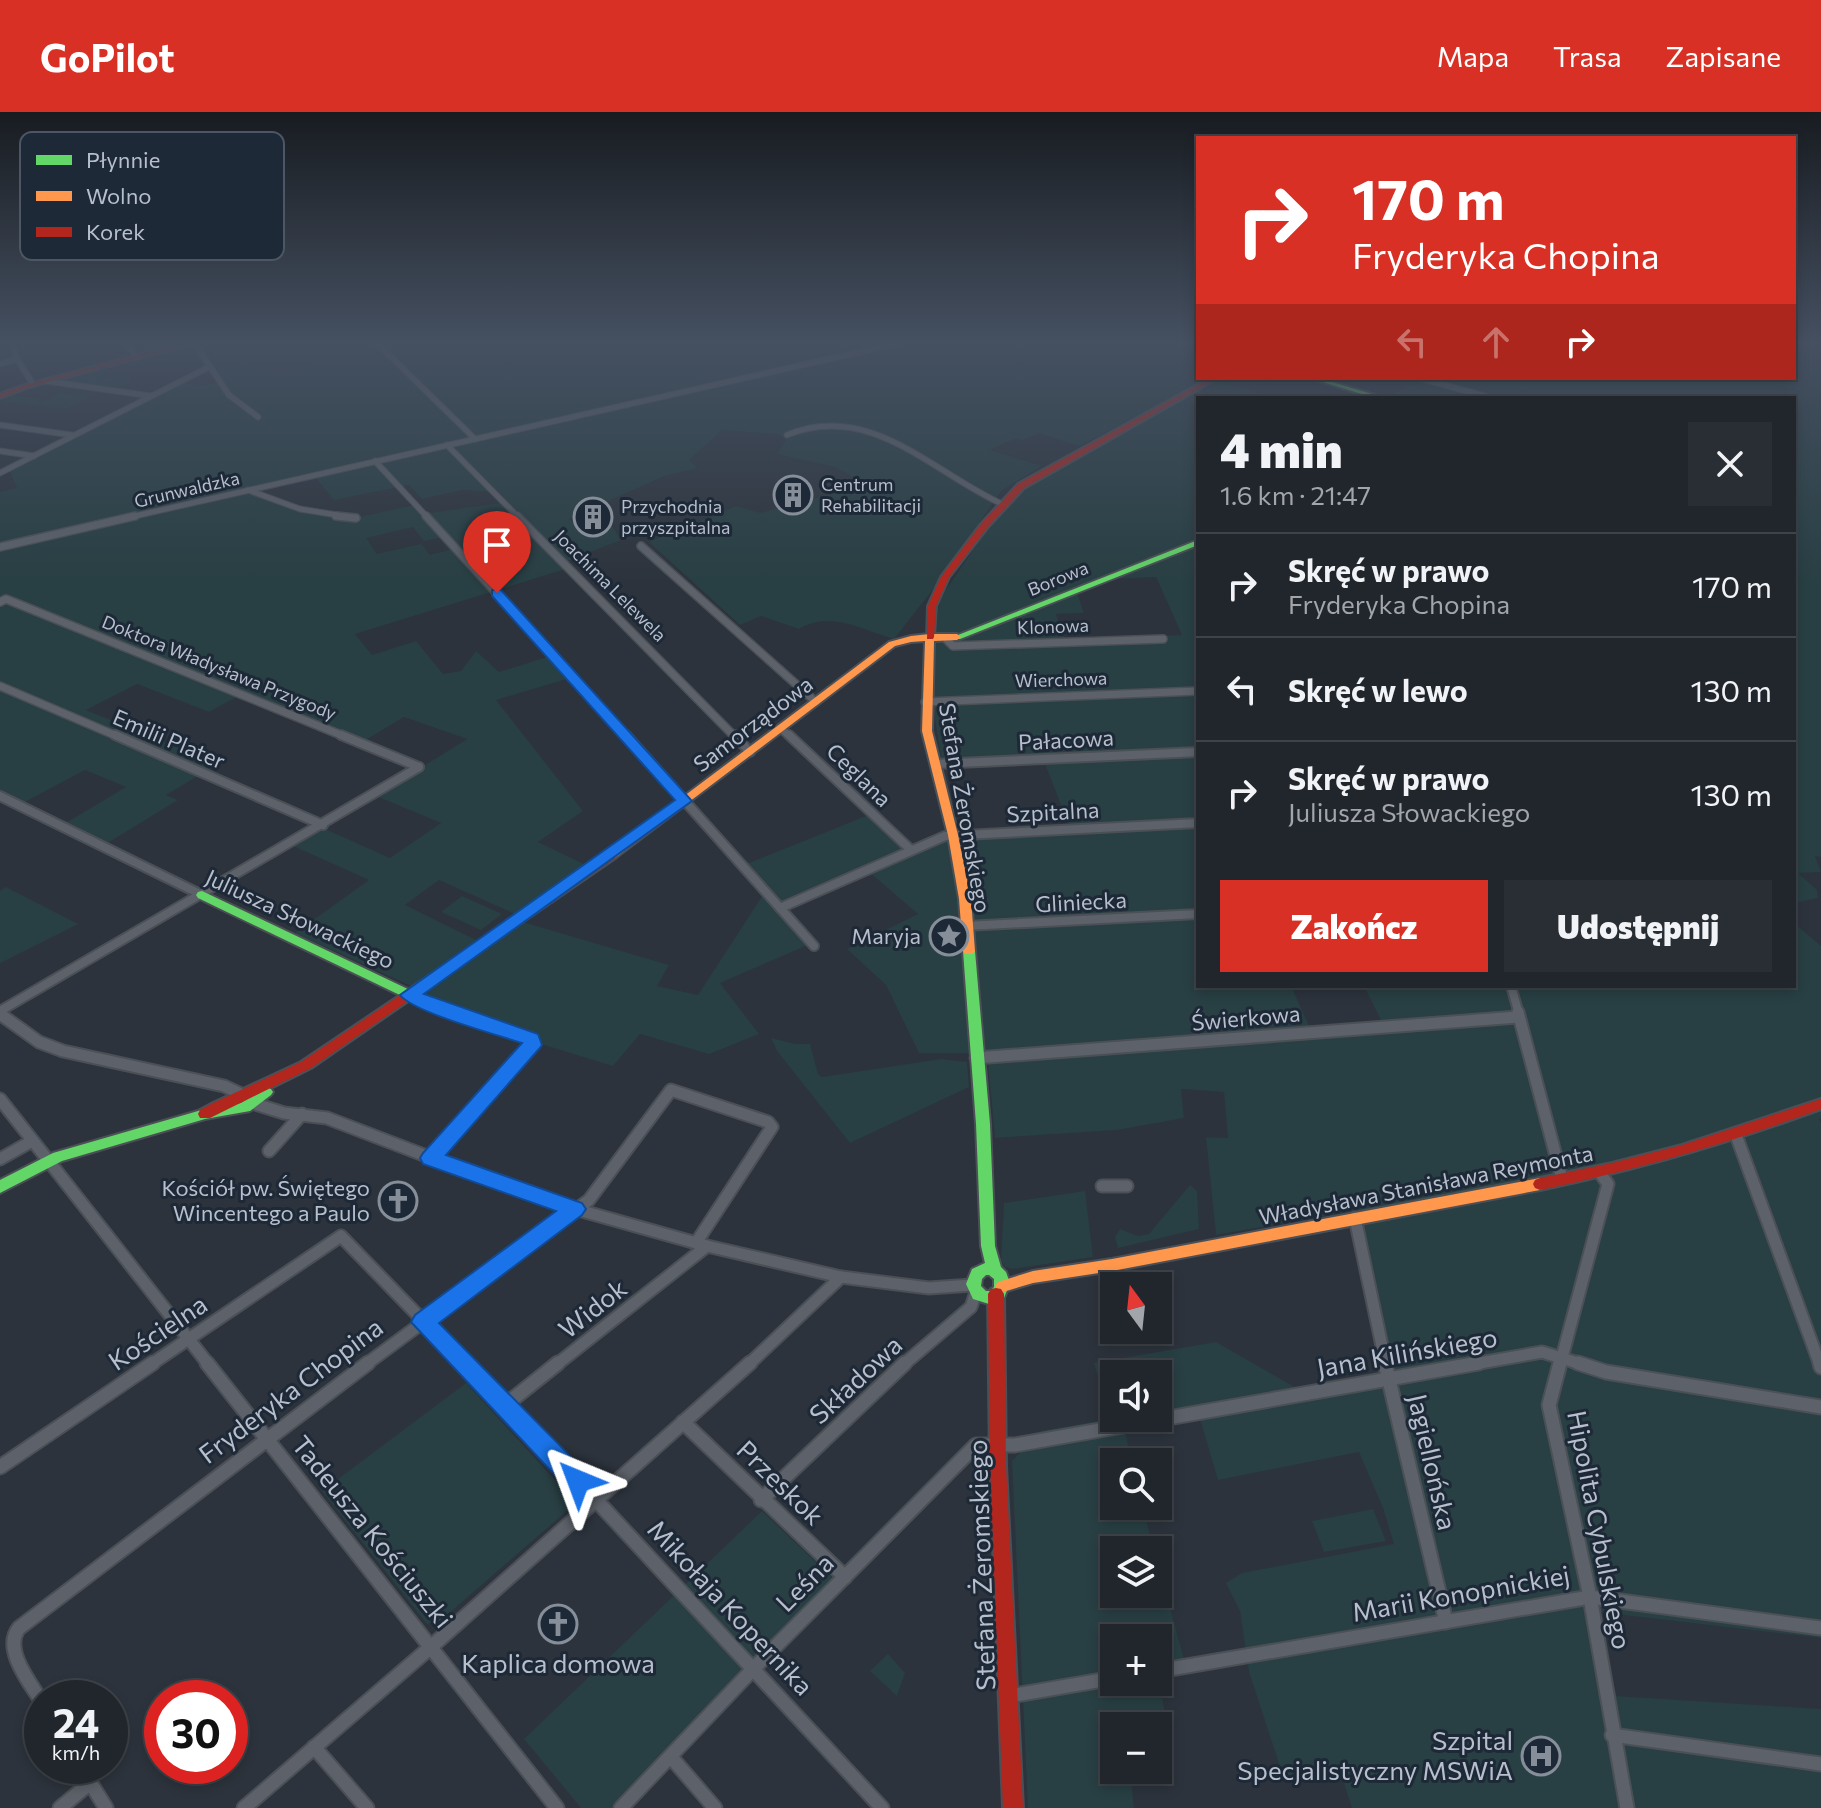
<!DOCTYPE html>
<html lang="pl">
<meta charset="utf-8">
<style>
:root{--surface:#21262d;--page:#292e35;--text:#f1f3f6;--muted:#a2a5aa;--line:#3e4349;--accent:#d93025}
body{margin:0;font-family:Commissioner,sans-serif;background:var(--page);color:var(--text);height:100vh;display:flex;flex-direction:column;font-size:30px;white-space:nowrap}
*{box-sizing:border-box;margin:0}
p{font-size:26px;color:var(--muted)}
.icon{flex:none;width:44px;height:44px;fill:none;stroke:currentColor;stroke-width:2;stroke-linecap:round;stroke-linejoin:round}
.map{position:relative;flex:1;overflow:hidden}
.side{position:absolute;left:1196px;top:284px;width:600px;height:592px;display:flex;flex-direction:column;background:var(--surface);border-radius:0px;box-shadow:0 4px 12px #0003,0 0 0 2px var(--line)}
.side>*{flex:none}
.top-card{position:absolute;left:1196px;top:24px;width:600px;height:244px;border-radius:0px;box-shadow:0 4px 12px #0003,0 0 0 2px var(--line);background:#d93025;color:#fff;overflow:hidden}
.needle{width:52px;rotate:345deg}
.buttons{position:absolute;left:1100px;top:1160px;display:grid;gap:16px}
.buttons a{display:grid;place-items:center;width:72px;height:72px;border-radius:0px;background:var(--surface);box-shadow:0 4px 12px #0003,0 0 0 2px var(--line);font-size:40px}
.speed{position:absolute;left:24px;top:1568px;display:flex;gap:16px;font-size:40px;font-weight:700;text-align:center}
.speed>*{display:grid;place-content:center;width:104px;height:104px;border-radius:50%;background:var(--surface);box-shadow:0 4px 12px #0003,0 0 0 2px var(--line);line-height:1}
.speed small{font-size:20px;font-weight:400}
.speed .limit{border:12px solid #d22;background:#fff;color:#111}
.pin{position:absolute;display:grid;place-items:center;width:68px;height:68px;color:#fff;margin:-82px -34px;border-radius:50% 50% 50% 0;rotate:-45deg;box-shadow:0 0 8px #0007}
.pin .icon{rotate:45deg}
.me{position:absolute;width:88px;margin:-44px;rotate:316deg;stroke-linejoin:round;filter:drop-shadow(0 0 6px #0008)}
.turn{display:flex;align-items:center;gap:28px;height:168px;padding:0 24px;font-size:36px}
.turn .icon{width:104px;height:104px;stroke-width:2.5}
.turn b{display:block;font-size:56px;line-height:68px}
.lanes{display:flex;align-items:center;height:76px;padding:0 24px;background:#0003;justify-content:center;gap:40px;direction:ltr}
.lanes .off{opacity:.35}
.round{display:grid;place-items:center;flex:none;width:84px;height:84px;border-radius:0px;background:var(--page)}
.head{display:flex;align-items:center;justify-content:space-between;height:136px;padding:0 24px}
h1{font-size:48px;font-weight:800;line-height:60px}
.cta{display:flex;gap:16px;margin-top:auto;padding:16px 24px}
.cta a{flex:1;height:92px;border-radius:0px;background:var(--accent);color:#fff;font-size:32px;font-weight:800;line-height:92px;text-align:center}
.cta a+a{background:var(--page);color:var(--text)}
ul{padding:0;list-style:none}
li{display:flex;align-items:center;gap:24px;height:104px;padding:0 24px;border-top:2px solid var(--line)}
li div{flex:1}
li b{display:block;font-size:30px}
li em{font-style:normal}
header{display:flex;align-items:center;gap:48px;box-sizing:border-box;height:112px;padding:0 40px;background:var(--accent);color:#fff}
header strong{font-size:38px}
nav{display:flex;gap:44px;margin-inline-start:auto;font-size:28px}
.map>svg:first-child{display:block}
</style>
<header>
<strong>GoPilot</strong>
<nav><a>Mapa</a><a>Trasa</a><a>Zapisane</a></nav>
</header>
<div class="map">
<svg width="1821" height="1696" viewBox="0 0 1821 1696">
<rect width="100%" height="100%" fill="#2c333c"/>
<g fill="#283f43" fill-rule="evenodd">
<path d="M261 232H890L551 310 902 232H1198V239L1193 243 1198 245V266H1208L1080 334 1039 321 1023 328 1016 326 990 338 1042 354 1001 379 935 475 894 527C861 518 831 498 799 517L761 504 740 513 649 430 736 394 760 401 847 378 853 372 850 363 835 355 777 342 786 328 778 322 722 318 689 348 698 356 664 364 569 407 579 415 607 407 621 428 567 449 572 455 355 522 372 543 416 529 443 562 461 559 476 539 499 560 550 544 570 566 496 588 583 699 538 730 588 754 517 803 439 768 405 793 478 829 411 874 295 821 369 768 293 734 323 716 390 746 441 711 376 684 467 627 404 605 364 629 242 582 209 600 137 572 86 598 218 652 166 683 178 688 106 732 64 712 126 675 85 658 21 692 0 681V380L17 376 9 358 109 307 125 302 121 301 206 257 208 260 185 272 199 274 220 270 212 257 243 251 250 257 267 254 274 262 310 254 297 239 270 244ZM314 364 334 388 409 373 422 387 462 378 498 380 508 390 423 402 415 393 359 405 265 386 252 379ZM413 415 424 429 444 425 454 437 430 443 421 432 377 442 366 426Z"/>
<path d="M1794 232H1821V745L1815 744 1821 760 1798 761 1817 778 1818 786 1794 791V286H1386L1423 266H1794Z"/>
<path d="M104 257 105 266 128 263 130 271 108 277 53 270Z"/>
<path d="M1215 268 1275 286H1198V874H1291L1311 918 1383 912 1364 874H1794V811L1821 834V1005L1819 1007 1821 1011V1526L1599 1500 1616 1584 1821 1597V1696H1352L1341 1662 1285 1670 1249 1560 1240 1499 1226 1471 1242 1461 1394 1432 1383 1396 1359 1340 1218 1368 1198 1300 1124 1312 1131 1350H1114V1394H1142L1154 1438H1114V1482H1158V1453L1186 1554 1158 1559V1526H1114V1570H1158V1560L1173 1651 1158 1653V1614H1114V1658H1130L1134 1696H1028L1012 1349 1041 1319 1110 1307 1094 1251 1216 1230 1298 1277 1392 1262 1358 1098 1216 1123 1206 1025 1228 1026 1224 980 1181 977 1184 1006 1117 1018 995 1026 987 941H919L886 873 847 837 918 802 869 760 787 796 817 829 720 871 759 922 709 942 640 922 613 954 544 933 418 882 523 810 669 853 657 874 698 883 768 775 744 753 871 702 907 737 961 718 1069 714 1042 644 942 649 931 583 939 488 1002 396 1035 367ZM1156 465 1182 523 1065 528 1056 502 1084 501 1077 481 1110 467ZM1114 1262H1158V1306H1114Z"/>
<path d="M61 281 89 285 65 297 0 289 11 283 43 287 38 290 40 291Z"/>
<path d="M6 775 78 812 0 851V779Z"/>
<path d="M462 784 502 802 481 818 441 800Z"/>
<path d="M771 926 795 932H810L818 962 822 965 941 947 967 950 969 975 850 1031 777 939Z"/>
<path d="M1190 1073 1197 1079 1199 1117 1118 1136 1115 1125 1120 1117 1138 1124 1149 1122Z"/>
<path d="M1085 1079 1093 1145 1013 1157 1005 1155 1001 1149 1004 1091Z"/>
<path d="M466 1271 576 1391 439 1510 427 1512 322 1379Z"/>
<path d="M1373 1397 1386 1429 1324 1440 1312 1409Z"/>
<path d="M762 1399 834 1467 613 1696H581L524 1627Z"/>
<path d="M888 1542 905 1561 897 1584 870 1559Z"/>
</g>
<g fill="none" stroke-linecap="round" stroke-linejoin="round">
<defs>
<g id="street-far4">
<path d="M12 232 17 247 33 272"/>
<path d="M128 232 136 246"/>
<path d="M195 232 229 283 258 305"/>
<path d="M378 232 475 327"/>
<path d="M0 252 17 247"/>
<path d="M1419 266 1492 286"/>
<path d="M46 269 151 284"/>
<path d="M0 313 72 323"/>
<path d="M787 323C870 289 932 360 1002 392"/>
<path d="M447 333 519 406"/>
<path d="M0 339 34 344"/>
<path d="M375 349 428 406"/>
<path d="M0 361 209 255"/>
<path d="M248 378 300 397 356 406"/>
<path d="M126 406 895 232"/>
</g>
<g id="street-far3">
<path d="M336 404 356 406"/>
<path d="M426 404 628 625"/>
<path d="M517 404 735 625"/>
<path d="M641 434 816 590"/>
<path d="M0 435 135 404"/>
<path d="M0 490 6 487 346 625"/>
<path d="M947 528 953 534 1163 527"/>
<path d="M0 574 119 625"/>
<path d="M925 590 1198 579"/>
<path d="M781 617 791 625"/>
</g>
<g id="street-far2">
<path d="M115 623 323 713"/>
<path d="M341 623 419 655"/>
<path d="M626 623 814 834"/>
<path d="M734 623 750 640"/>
<path d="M789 623 911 738"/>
<path d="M936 652 1198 640"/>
<path d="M0 684 202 783"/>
<path d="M780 796 945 724 1198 711"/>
<path d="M965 814 1198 802"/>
<path d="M1511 874 1519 902"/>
<path d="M410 883 457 902"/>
<path d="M0 899 419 655"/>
</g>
<g id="street-far1">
<path d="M1518 900 1562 1067"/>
<path d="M0 902 39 930 63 939 224 974 239 981"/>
<path d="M976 946 1518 905"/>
<path d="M0 987 209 1253"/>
<path d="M252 991 284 1001 327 1006 497 1071 575 1097 707 1134 841 1165 929 1176 972 1173"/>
<path d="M1736 1023 1820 1253"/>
<path d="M269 1039 302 1002"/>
<path d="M430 1046 532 933 531 927 451 900"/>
<path d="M0 1047 32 1029"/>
<path d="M1102 1074H1127"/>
<path d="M1355 1106 1386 1253"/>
<path d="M150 1253 341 1124 466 1253"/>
<path d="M365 1253 589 1088 671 978 768 1010 772 1015 696 1131"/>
<path d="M556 1253 707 1134"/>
<path d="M748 1253 841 1165"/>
<path d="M903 1253 971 1195 976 1180"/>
<path d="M1468 1253 1542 1240 1584 1253"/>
<path d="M1560 1253 1608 1072 1600 1061"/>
</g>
<g id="street">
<path d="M207 1251 557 1696"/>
<path d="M464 1251 596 1388 882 1696"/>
<path d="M1385 1251 1446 1510"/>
<path d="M1560 1251 1549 1293 1590 1485 1627 1696"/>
<path d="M1578 1251 1606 1260 1821 1295"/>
<path d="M1820 1251 1821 1255"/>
<path d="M504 1294 558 1251"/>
<path d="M683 1310 845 1465"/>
<path d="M0 1355 153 1251"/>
<path d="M761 1388 905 1251"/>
<path d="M1158 1559 1590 1485 1821 1516"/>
<path d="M1009 1584 1114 1566"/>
<path d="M42 1590C31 1572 2 1537 19 1516L368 1251"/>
<path d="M1612 1623 1821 1652"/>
<path d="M314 1635 367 1696"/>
<path d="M671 1645 715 1696"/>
<path d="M80 1654 106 1696"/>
<path d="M60 1696 90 1671"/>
<path d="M244 1696 432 1534 750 1251"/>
<path d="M621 1696 754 1556 976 1333H1015L1479 1251"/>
</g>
<g id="fast">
<path d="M1309 266H1319L1385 286H1375Z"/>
<path d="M1198 428V433L960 527H954L953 525Z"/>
<path d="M202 779 414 880 416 883 414 886H406L198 786 196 783 198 780Z"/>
<path d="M969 835 975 839 990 1012 995 1134 1001 1155 1006 1160 1010 1171 1004 1186 989 1192 973 1187 966 1172 972 1157 985 1151 981 1134 976 1012 963 839ZM986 1163H989L994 1167V1175L990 1179H986L981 1174 982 1167Z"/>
<path d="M266 975 271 977 273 980 271 983 250 999 205 1007 62 1049 0 1081V1068L53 1041 205 997 241 991Z"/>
</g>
<g id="slow">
<path d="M930 522H957L961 525 957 528 934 529 932 619 958 723 971 787 975 839 973 842H965L963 839 959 787 948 723 922 619 925 529 911 530 895 534 615 746H607L605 744 607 742 889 530 911 524Z"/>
<path d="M1540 1066 1545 1068 1547 1072 1545 1076 1540 1078 1112 1159 1033 1171 1003 1180 998 1178 995 1174 998 1170 1033 1159 1112 1147Z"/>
</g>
<g id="jam">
<path d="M180 232H192L29 275 0 286V282L25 273Z"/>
<path d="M1210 266H1218L1024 376 987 416 949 465 936 494 934 525 933 527H927L928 494 941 465 981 412 1018 372Z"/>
<path d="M611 741 615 742 617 744 615 746 311 956 210 1006H200L198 1002 200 998 213 991 301 950Z"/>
<path d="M1821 987V997C1729 1031 1636 1058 1540 1078L1535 1076 1533 1072 1535 1068 1540 1066 1612 1051 1682 1033Z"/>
<path d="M996 1176 1001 1177 1004 1182 1006 1354 1023 1696H1003L990 1354 988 1182 991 1177Z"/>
</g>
</defs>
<use href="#street-far4" stroke="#4b4f56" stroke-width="7"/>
<use href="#street-far3" stroke="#4b4f56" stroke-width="10"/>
<use href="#street-far2" stroke="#4b4f56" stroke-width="12"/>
<use href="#street-far1" stroke="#4b4f56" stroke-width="15"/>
<use href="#street" stroke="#4b4f56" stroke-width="17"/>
<use href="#fast" stroke="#4b4f56" stroke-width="4"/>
<use href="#slow" stroke="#4b4f56" stroke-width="4"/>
<use href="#jam" stroke="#4b4f56" stroke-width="4"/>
<use href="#street-far4" stroke="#5d626a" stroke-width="5"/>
<use href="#street-far3" stroke="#5d626a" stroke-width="7"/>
<use href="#street-far2" stroke="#5d626a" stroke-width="8"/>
<use href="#street-far1" stroke="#5d626a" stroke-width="11"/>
<use href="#street" stroke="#5d626a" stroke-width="13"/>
<use href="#fast" fill="#63d668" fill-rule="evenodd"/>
<use href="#slow" fill="#ff974d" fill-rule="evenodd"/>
<use href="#jam" fill="#b3261e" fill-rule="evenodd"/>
</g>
<linearGradient id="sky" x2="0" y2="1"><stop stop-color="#181c21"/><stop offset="0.49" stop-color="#455061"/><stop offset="1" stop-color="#455061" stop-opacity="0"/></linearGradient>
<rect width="1821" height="470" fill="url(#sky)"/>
<path fill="#1a73e8" stroke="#114b97" stroke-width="2" d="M492 478H501L692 689 424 882 538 922 542 933 539 937 446 1043 582 1091 586 1097 582 1103 439 1211 587 1361 591 1369 587 1378 578 1381 569 1378 411 1210 415 1203 556 1099 423 1052 420 1046 423 1041 522 931C497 923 413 900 400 883L675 688 492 484Z"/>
<defs>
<symbol id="building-ring" viewBox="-11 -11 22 22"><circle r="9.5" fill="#1e2938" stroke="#868e9a" stroke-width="1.5"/><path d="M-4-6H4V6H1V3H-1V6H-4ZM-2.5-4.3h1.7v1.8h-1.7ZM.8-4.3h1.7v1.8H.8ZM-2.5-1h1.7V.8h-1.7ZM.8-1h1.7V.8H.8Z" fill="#868e9a"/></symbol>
<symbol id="sight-ring" viewBox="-11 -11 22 22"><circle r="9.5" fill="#1e2938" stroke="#868e9a" stroke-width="1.5"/><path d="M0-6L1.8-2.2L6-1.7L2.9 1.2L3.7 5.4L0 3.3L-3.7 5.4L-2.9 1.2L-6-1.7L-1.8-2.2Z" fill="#868e9a"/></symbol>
<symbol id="church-ring" viewBox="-11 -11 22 22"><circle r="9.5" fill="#1e2938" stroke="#868e9a" stroke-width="1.5"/><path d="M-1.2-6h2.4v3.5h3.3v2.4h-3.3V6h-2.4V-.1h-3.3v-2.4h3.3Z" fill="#868e9a"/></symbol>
<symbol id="hospital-ring" viewBox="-11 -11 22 22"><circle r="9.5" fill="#1e2938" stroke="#868e9a" stroke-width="1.5"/><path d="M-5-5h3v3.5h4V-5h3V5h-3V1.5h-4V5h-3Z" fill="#868e9a"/></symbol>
</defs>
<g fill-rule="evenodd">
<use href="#building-ring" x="771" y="361" width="44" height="44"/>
<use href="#building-ring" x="571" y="383" width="44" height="44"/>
<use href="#sight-ring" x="927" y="802" width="44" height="44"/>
<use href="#church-ring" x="376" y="1067" width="44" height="44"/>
<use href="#church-ring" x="536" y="1490" width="44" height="44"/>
<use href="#hospital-ring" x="1519" y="1622" width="44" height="44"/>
</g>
<g text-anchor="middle" stroke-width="6" stroke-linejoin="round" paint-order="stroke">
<g font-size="18" fill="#b7bfcd" stroke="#1e2938" text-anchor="start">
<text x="821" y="379">Centrum<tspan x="821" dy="21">Rehabilitacji</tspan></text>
<text x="621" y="401">Przychodnia<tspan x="621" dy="21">przyszpitalna</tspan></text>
</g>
<g font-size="18" fill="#b7bfcd" stroke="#1e2938">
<text transform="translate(187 378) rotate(-13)" y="6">Grunwaldzka</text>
<text transform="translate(1058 467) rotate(-22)" y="6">Borowa</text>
<text transform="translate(610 474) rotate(45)" y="6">Joachima Lelewela</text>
<text transform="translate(1053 515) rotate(-2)" y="6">Klonowa</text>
<text transform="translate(219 556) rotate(22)" y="6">Doktora Władysława Przygody</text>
<text transform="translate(1061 568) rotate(-2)" y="6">Wierchowa</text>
</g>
<g font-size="22" fill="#b7bfcd" stroke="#1e2938">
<text transform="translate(753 612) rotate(-37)" y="8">Samorządowa</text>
<text transform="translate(169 627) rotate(23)" y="8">Emilii Plater</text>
<text transform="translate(1066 628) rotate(-3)" y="8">Pałacowa</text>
<text transform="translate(859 663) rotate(44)" y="8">Ceglana</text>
<text transform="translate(965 696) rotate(80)" y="8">Stefana Żeromskiego</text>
<text transform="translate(1053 700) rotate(-3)" y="8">Szpitalna</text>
<text transform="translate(1081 790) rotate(-3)" y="8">Gliniecka</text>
<text transform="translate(300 807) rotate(25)" y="8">Juliusza Słowackiego</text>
<text transform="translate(1246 906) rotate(-5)" y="8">Świerkowa</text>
<text transform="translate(1426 1073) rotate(-11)" y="8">Władysława Stanisława Reymonta</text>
</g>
<g font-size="22" fill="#b7bfcd" stroke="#1e2938" text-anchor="end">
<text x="921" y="832">Maryja</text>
<text x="370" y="1084">Kościół pw. Świętego<tspan x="370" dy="25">Wincentego a Paulo</tspan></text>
</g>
<g font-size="26" fill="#b7bfcd" stroke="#1e2938">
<text transform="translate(593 1197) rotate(-38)" y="9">Widok</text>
<text transform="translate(158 1221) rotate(-34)" y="9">Kościelna</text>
<text transform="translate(1407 1241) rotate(-10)" y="9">Jana Kilińskiego</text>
<text transform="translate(856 1268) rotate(-43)" y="9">Składowa</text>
<text transform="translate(291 1279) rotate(-37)" y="9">Fryderyka Chopina</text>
<text transform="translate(1432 1350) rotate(77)" y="9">Jagiellońska</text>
<text transform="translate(780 1371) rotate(44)" y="9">Przeskok</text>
<text transform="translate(1599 1418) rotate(79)" y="9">Hipolita Cybulskiego</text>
<text transform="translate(372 1420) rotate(51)" y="9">Tadeusza Kościuszki</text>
<text transform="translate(982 1453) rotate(-92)" y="9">Stefana Żeromskiego</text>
<text transform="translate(805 1471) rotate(-45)" y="9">Leśna</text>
<text transform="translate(1461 1482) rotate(-10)" y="9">Marii Konopnickiej</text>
<text transform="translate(730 1496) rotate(47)" y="9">Mikołaja Kopernika</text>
</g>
<g font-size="26" fill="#b7bfcd" stroke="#1e2938">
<text x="558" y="1561">Kaplica domowa</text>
<text x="1513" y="1638" text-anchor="end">Szpital<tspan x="1513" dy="30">Specjalistyczny MSWiA</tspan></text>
</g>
</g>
<rect x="20" y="20" width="264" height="128" rx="12" fill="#1e2938" stroke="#4c5665" stroke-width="2"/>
<rect x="36" y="43" width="36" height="10" fill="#63d668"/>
<rect x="36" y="79" width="36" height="10" fill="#ff974d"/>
<rect x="36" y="115" width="36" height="10" fill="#b3261e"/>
<g font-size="22" fill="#b7bfcd">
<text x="86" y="56">Płynnie</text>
<text x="86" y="92">Wolno</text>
<text x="86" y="128">Korek</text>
</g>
</svg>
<div class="buttons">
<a><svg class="needle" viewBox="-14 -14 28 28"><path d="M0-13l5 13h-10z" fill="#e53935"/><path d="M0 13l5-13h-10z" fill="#a2a5aa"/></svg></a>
<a><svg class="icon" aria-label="sound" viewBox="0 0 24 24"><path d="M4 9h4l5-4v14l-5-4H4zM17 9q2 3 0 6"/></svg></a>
<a><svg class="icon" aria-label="search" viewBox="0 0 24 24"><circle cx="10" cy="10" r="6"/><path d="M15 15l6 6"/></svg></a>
<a><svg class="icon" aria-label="layers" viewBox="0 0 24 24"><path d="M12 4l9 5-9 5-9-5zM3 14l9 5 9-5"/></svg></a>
<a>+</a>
<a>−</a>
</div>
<div class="speed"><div>24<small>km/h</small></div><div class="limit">30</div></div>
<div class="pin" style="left:497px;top:481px;background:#d93025"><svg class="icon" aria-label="arrive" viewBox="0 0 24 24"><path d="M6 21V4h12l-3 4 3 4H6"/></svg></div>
<svg class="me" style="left:578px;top:1369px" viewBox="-20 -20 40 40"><path d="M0-17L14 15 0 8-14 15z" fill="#1a73e8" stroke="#fff" stroke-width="4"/></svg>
<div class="top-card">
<div class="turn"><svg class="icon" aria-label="right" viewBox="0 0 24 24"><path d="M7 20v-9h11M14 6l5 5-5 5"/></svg><div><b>170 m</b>Fryderyka Chopina</div></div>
<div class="lanes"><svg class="icon off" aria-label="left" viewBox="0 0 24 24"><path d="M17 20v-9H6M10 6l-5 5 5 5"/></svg><svg class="icon off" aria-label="ahead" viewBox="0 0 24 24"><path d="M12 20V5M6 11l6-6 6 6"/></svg><svg class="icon" aria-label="right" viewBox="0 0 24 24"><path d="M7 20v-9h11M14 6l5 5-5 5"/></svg></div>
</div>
<section class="side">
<div class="head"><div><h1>4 min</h1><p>1.6 km · 21:47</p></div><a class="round"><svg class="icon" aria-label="close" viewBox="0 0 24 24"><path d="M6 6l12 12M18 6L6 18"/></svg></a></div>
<ul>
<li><svg class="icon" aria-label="right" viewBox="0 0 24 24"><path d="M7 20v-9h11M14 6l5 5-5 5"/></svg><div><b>Skręć w prawo</b><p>Fryderyka Chopina</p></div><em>170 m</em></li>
<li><svg class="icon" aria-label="left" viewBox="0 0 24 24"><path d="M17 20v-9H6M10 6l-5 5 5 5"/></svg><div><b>Skręć w lewo</b></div><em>130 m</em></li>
<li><svg class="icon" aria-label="right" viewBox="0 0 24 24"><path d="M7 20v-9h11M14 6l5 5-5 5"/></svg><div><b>Skręć w prawo</b><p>Juliusza Słowackiego</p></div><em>130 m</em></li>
</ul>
<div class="cta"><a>Zakończ</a><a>Udostępnij</a></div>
</section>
</div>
